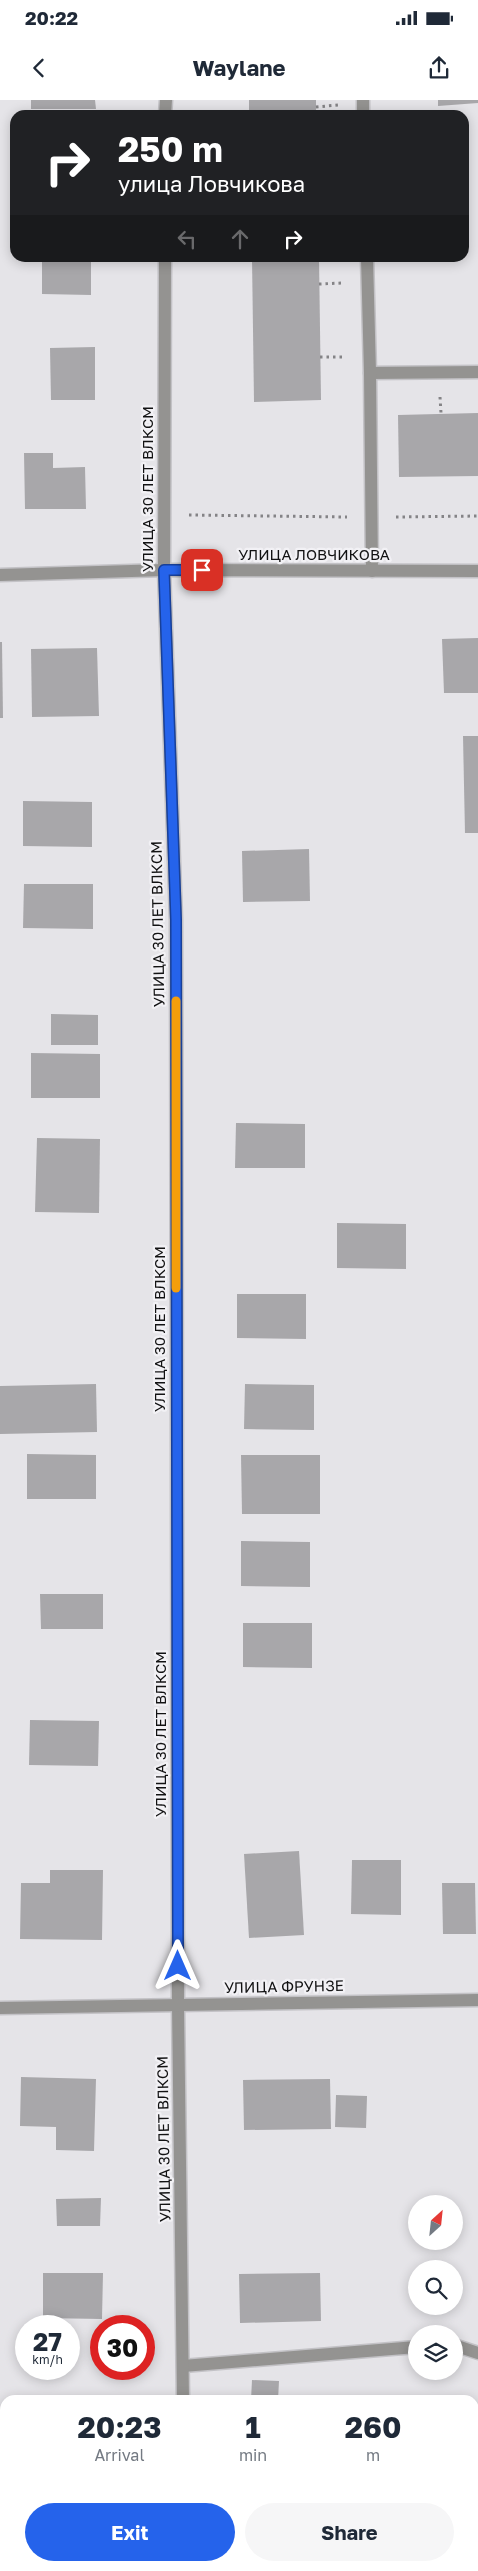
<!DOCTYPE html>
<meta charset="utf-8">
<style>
:root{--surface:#fff;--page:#f6f6f7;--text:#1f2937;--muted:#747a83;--accent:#2563eb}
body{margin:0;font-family:"Golos Text",sans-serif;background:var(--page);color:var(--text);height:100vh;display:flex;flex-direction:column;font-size:19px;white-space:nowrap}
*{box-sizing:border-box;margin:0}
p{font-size:16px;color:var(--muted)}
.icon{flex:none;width:28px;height:28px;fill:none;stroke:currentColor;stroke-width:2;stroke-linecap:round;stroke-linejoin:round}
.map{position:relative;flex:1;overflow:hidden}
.details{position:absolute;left:0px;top:2295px;width:479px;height:176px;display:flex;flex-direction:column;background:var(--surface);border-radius:15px 15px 0 0;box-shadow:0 2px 12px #0003}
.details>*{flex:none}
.banner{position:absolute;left:10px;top:10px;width:459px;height:152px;border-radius:15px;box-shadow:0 2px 12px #0003;background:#202124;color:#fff;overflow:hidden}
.needle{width:32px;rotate:27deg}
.fabs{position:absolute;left:408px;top:2095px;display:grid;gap:10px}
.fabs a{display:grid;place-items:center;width:55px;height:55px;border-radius:50%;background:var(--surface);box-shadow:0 2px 12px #0003;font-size:25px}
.speed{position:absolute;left:15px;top:2215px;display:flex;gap:10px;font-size:25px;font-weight:700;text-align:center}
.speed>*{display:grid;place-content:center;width:65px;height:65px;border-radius:50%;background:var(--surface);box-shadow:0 2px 12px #0003;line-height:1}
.speed small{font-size:12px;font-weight:400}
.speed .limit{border:8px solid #d22;background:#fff;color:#111}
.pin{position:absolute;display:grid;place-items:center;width:42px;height:42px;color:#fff;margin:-21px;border-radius:10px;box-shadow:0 2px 8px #0006}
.me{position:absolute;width:55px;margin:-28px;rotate:0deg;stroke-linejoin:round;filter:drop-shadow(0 0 4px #0008)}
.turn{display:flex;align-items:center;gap:18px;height:105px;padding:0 25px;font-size:22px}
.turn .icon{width:65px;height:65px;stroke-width:2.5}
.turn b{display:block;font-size:35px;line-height:42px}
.lanes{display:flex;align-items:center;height:48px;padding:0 25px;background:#0003;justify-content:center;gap:25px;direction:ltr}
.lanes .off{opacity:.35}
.eta{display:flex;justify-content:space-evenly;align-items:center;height:85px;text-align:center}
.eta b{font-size:30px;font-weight:700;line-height:35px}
.action{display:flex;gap:10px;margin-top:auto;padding:10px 25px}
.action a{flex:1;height:58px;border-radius:30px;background:var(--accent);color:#fff;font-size:20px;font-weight:700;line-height:58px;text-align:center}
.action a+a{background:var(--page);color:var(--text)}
.status{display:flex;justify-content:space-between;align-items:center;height:35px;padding:0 25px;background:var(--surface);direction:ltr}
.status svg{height:14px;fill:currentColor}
header{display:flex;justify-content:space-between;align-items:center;height:65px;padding:0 25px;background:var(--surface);font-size:22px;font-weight:700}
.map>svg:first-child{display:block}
</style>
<div class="status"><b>20:22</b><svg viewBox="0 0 49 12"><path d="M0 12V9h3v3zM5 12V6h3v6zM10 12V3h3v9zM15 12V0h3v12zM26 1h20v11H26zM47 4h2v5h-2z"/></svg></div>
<header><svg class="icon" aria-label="back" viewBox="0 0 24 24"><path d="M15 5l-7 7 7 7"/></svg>Waylane<svg class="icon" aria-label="share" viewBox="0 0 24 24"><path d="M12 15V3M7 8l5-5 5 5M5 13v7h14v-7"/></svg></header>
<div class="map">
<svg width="478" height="2471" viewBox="0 0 478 2471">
<rect width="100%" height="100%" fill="#e5e4e8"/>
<g fill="#a8a7aa">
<path d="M31 0H95L96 9H31Z"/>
<rect x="249" y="0" width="67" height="15"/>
<path d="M438 0H478V3L438 6Z"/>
<path d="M252 158H319L321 300 254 302Z"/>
<path d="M42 161 91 162V195L42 194Z"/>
<path d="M95 247V300H51L50 248Z"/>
<path d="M478 313V376L399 377 398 315Z"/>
<path d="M24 353H53V368L85 367 86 409H25Z"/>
<path d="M478 538V593H444L442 539Z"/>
<path d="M0 542H2L3 618H0Z"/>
<path d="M97 548 99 616 32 617 31 549Z"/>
<path d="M463 636H478V733H465Z"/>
<path d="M23 701 92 702V747L23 746Z"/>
<path d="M309 749 310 801 243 802 242 751Z"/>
<path d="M24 784H93V829L23 828Z"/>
<path d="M51 914 98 915V945H51Z"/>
<path d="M31 953 100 954V998H31Z"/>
<path d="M236 1023 305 1024V1068H235Z"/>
<path d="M37 1038 100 1039 99 1113 35 1112Z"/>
<path d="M337 1123 406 1124V1169L337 1168Z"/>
<path d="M237 1194H306V1239L237 1238Z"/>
<path d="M96 1284 97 1332 0 1334V1286Z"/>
<path d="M245 1284 314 1285V1330L244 1329Z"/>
<path d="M27 1354 96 1355V1399H27Z"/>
<path d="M241 1355H320V1414H242Z"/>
<path d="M241 1441 310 1442V1487L241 1486Z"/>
<path d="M40 1494H103V1529H41Z"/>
<path d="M243 1523H312V1568L243 1567Z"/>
<path d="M30 1620 99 1621 98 1666 29 1665Z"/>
<path d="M299 1751 304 1835 249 1838 244 1754Z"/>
<path d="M352 1760H401V1815L351 1814Z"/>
<path d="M50 1770H103L102 1840 20 1839 21 1783H50Z"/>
<path d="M442 1783H475L476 1834H443Z"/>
<path d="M21 1977 96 1979 94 2051 56 2050V2027L20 2026Z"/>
<path d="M330 1979 331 2029 244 2030 243 1980Z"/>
<path d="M336 1995 367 1996 366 2028 335 2027Z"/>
<path d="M101 2098 100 2126H57L56 2099Z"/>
<path d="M43 2173H103L102 2219 43 2218Z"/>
<path d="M320 2173 321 2221 240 2223 239 2174Z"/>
<path d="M252 2280 279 2281 278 2300H251Z"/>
<rect x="245" y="2466" width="68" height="5"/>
</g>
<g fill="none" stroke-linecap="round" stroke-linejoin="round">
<defs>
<g id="lane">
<path d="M363 0V15"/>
<path d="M367 158 370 273 478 272"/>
<path d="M370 273 372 471"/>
<path d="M454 2245 478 2253"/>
<path d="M183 2266 416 2247"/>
<path d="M0 2426H5"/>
</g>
<g id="street">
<path d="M165 15 166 0"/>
<path d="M165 158 164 470 176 820 178 1905 183 2300"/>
<path d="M0 475 164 470 478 471"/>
<path d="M0 1908 478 1900"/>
<path d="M182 2471V2466"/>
</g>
</defs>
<use href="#lane" stroke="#c3c2c6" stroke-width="15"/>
<use href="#street" stroke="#c3c2c6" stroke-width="15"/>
<g stroke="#848386" stroke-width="3" stroke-dasharray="2.5 4" stroke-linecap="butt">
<path d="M316 7 338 5"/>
<path d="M319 184 343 183"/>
<path d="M320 257H345"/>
<path d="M440 297 441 313"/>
<path d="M189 415 347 417"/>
<path d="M396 417 478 416"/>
</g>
<use href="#lane" stroke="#949391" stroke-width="12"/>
<use href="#street" stroke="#949391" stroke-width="12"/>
</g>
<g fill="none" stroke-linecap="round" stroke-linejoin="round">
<defs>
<path id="route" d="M178 1866 176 820 164 470H202"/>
</defs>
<use href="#route" stroke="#184099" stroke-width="12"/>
<use href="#route" stroke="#2563eb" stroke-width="9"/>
<path stroke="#f59e0b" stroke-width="9" d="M176 901V1188"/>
</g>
<g text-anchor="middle" stroke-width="4.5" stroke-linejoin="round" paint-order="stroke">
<g font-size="15" fill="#121213" stroke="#f2f1f5">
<text transform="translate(148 389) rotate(-90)" y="5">УЛИЦА 30 ЛЕТ ВЛКСМ</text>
<text x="314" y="460">УЛИЦА ЛОВЧИКОВА</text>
<text transform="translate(158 824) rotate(-91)" y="5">УЛИЦА 30 ЛЕТ ВЛКСМ</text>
<text transform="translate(160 1229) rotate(-90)" y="5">УЛИЦА 30 ЛЕТ ВЛКСМ</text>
<text transform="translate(161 1634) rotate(-90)" y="5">УЛИЦА 30 ЛЕТ ВЛКСМ</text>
<text transform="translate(284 1887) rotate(-1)" y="5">УЛИЦА ФРУНЗЕ</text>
<text transform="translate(164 2039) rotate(-91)" y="5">УЛИЦА 30 ЛЕТ ВЛКСМ</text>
</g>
</g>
</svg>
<div class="fabs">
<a><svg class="needle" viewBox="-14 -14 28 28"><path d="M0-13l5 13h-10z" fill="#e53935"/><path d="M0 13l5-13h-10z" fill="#747a83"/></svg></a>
<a><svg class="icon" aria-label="search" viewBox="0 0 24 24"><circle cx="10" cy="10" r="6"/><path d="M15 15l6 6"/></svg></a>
<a><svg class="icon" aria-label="layers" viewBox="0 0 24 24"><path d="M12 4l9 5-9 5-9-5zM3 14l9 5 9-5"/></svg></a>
</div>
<div class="speed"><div>27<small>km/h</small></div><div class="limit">30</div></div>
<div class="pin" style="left:202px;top:470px;background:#d93025"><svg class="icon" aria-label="arrive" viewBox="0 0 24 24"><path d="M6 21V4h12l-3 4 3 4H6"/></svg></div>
<svg class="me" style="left:178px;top:1866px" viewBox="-20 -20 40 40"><path d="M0-17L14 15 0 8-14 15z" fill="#2563eb" stroke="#fff" stroke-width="4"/></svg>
<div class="banner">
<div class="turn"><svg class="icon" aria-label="right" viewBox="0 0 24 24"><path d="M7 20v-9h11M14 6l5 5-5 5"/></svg><div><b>250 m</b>улица Ловчикова</div></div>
<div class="lanes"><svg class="icon off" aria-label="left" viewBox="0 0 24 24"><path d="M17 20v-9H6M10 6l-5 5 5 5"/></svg><svg class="icon off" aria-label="ahead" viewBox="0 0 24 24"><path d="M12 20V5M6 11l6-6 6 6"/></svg><svg class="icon" aria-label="right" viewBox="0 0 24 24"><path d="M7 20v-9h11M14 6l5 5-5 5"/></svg></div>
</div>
<section class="details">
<div class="eta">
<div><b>20:23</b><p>Arrival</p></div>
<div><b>1</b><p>min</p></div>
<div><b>260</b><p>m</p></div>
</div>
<div class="action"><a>Exit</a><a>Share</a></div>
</section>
</div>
